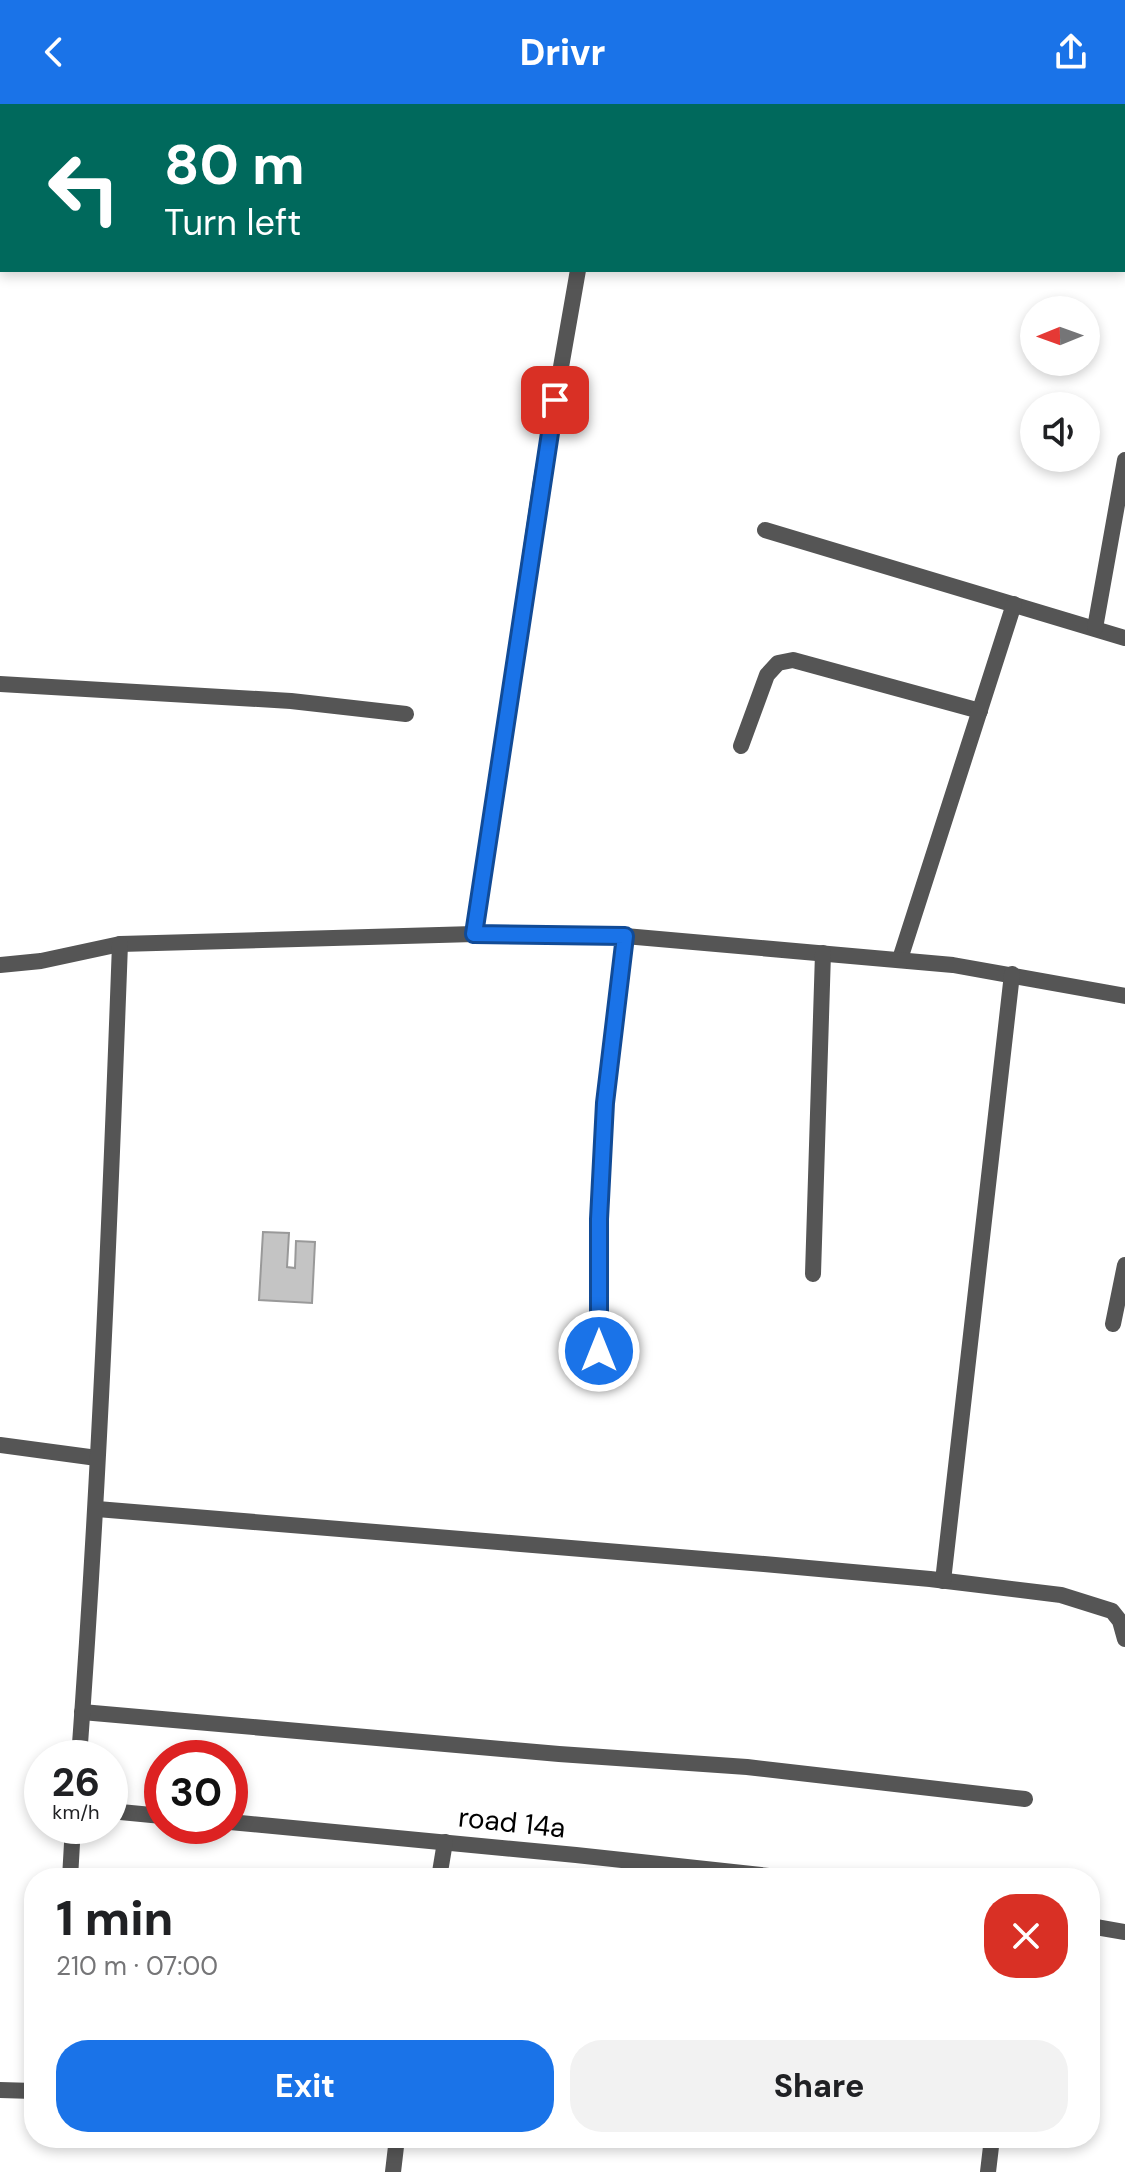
<!DOCTYPE html>
<meta charset="utf-8">
<style>
:root{--surface:#fff;--page:#f2f2f2;--text:#202124;--muted:#757577;--accent:#1a73e8}
body{margin:0;font-family:"DM Sans",sans-serif;background:var(--page);color:var(--text);height:100vh;display:flex;flex-direction:column;font-size:30px;white-space:nowrap}
*{box-sizing:border-box;margin:0}
p{font-size:26px;color:var(--muted)}
.icon{flex:none;width:44px;height:44px;fill:none;stroke:currentColor;stroke-width:2;stroke-linecap:round;stroke-linejoin:round}
.map{position:relative;flex:1;overflow:hidden}
.side{position:absolute;left:24px;top:1764px;width:1076px;height:280px;display:flex;flex-direction:column;background:var(--surface);border-radius:32px;box-shadow:0 4px 12px #0003}
.side>*{flex:none}
.banner{position:absolute;left:0px;top:0px;width:1126px;height:168px;box-shadow:0 4px 12px #0003;background:#00695c;color:#fff;overflow:hidden}
.needle{width:52px;rotate:269deg}
.tools{position:absolute;left:1020px;top:192px;display:grid;gap:16px}
.tools a{display:grid;place-items:center;width:80px;height:80px;border-radius:50%;background:var(--surface);box-shadow:0 4px 12px #0003;font-size:40px}
.speed{position:absolute;left:24px;top:1636px;display:flex;gap:16px;font-size:40px;font-weight:700;text-align:center}
.speed>*{display:grid;place-content:center;width:104px;height:104px;border-radius:50%;background:var(--surface);box-shadow:0 4px 12px #0003;line-height:1}
.speed small{font-size:20px;font-weight:400}
.speed .limit{border:12px solid #d22;background:#fff;color:#111}
.pin{position:absolute;display:grid;place-items:center;width:68px;height:68px;color:#fff;margin:-34px;border-radius:16px;box-shadow:0 4px 12px #0006}
.me{position:absolute;width:88px;margin:-44px;rotate:0deg;stroke-linejoin:round;filter:drop-shadow(0 0 6px #0008)}
.turn{display:flex;align-items:center;gap:28px;height:168px;padding:0 32px;font-size:36px}
.turn .icon{width:104px;height:104px;stroke-width:2.5}
.turn b{display:block;font-size:56px;line-height:68px}
.round{display:grid;place-items:center;flex:none;width:84px;height:84px;border-radius:32px;background:var(--page)}
.headline{display:flex;align-items:center;justify-content:space-between;height:136px;padding:0 32px}
h1{font-size:48px;font-weight:800;line-height:60px}
.cta{display:flex;gap:16px;margin-top:auto;padding:16px 32px}
.cta a{flex:1;height:92px;border-radius:32px;background:var(--accent);color:#fff;font-size:32px;font-weight:800;line-height:92px;text-align:center}
.cta a+a{background:var(--page);color:var(--text)}
header{display:flex;justify-content:space-between;align-items:center;height:104px;padding:0 32px;background:var(--accent);color:#fff;font-size:36px;font-weight:800}
.map>svg:first-child{display:block}
</style>
<header><svg class="icon" aria-label="back" viewBox="0 0 24 24"><path d="M15 5l-7 7 7 7"/></svg>Drivr<svg class="icon" aria-label="share" viewBox="0 0 24 24"><path d="M12 15V3M7 8l5-5 5 5M5 13v7h14v-7"/></svg></header>
<div class="map">
<svg width="1125" height="2068" viewBox="0 0 1125 2068">
<rect width="100%" height="100%" fill="#fff"/>
<path fill="#c4c4c4" stroke="#999" stroke-width="2" d="M263 1128 289 1129 287 1163 295 1164 296 1137 315 1138 312 1199 259 1196Z"/>
<g fill="none" stroke-linecap="round" stroke-linejoin="round">
<g stroke="#555" stroke-width="16">
<path d="M196 0 204 2"/>
<path d="M614 2V0"/>
<path d="M910 2V0"/>
<path d="M0 56H2"/>
<path d="M765 426 1125 534"/>
<path d="M1095 524 1125 356"/>
<path d="M0 580 291 597 406 610"/>
<path d="M741 642 767 571 778 559 793 556 980 607"/>
<path d="M474 830 541 377 578 166"/>
<path d="M900 855 1014 500"/>
<path d="M0 861 41 857 120 840 474 830 625 832 953 861 1125 892"/>
<path d="M813 1170 823 849"/>
<path d="M1113 1220 1125 1161"/>
<path d="M599 1247V1115L605 999 625 832"/>
<path d="M0 1341 97 1354"/>
<path d="M97 1405 764 1460 930 1475 1061 1491 1112 1507 1120 1517 1125 1535"/>
<path d="M943 1477 1012 870"/>
<path d="M82 1608 559 1650 747 1663 1025 1695"/>
<path d="M79 1654C99 1383 110 1112 120 840"/>
<path d="M110 1707 162 1712"/>
<path d="M230 1718 576 1751 788 1774"/>
<path d="M70 1774 73 1722"/>
<path d="M439 1774 445 1738"/>
<path d="M1090 1822 1125 1828"/>
<path d="M0 1986 34 1987"/>
<path d="M393 2068 397 2034"/>
<path d="M988 2068 992 2034"/>
</g>
</g>
<g fill="none" stroke-linecap="round" stroke-linejoin="round">
<defs>
<path id="route" d="M555 296 474 830 625 832 605 999 599 1115V1247"/>
</defs>
<use href="#route" stroke="#114b97" stroke-width="20"/>
<use href="#route" stroke="#1a73e8" stroke-width="14"/>
</g>
<g text-anchor="middle" stroke-width="6" stroke-linejoin="round" paint-order="stroke">
<g font-size="28" fill="#000" stroke="#fff">
<text transform="translate(512 1718) rotate(6)" y="10">road 14a</text>
</g>
</g>
</svg>
<div class="tools">
<a><svg class="needle" viewBox="-14 -14 28 28"><path d="M0-13l5 13h-10z" fill="#e53935"/><path d="M0 13l5-13h-10z" fill="#757577"/></svg></a>
<a><svg class="icon" aria-label="sound" viewBox="0 0 24 24"><path d="M4 9h4l5-4v14l-5-4H4zM17 9q2 3 0 6"/></svg></a>
</div>
<div class="speed"><div>26<small>km/h</small></div><div class="limit">30</div></div>
<div class="pin" style="left:555px;top:296px;background:#d93025"><svg class="icon" aria-label="arrive" viewBox="0 0 24 24"><path d="M6 21V4h12l-3 4 3 4H6"/></svg></div>
<svg class="me" style="left:599px;top:1247px" viewBox="-20 -20 40 40"><circle r="17" fill="#1a73e8" stroke="#fff" stroke-width="3"/><path d="M0-11L8 9 0 5-8 9z" fill="#fff"/></svg>
<div class="banner">
<div class="turn"><svg class="icon" aria-label="left" viewBox="0 0 24 24"><path d="M17 20v-9H6M10 6l-5 5 5 5"/></svg><div><b>80 m</b>Turn left</div></div>
</div>
<section class="side">
<div class="headline"><div><h1>1 min</h1><p>210 m · 07:00</p></div><a class="round" style="background:#d93025;color:#fff"><svg class="icon" aria-label="close" viewBox="0 0 24 24"><path d="M6 6l12 12M18 6L6 18"/></svg></a></div>
<div class="cta"><a>Exit</a><a>Share</a></div>
</section>
</div>
